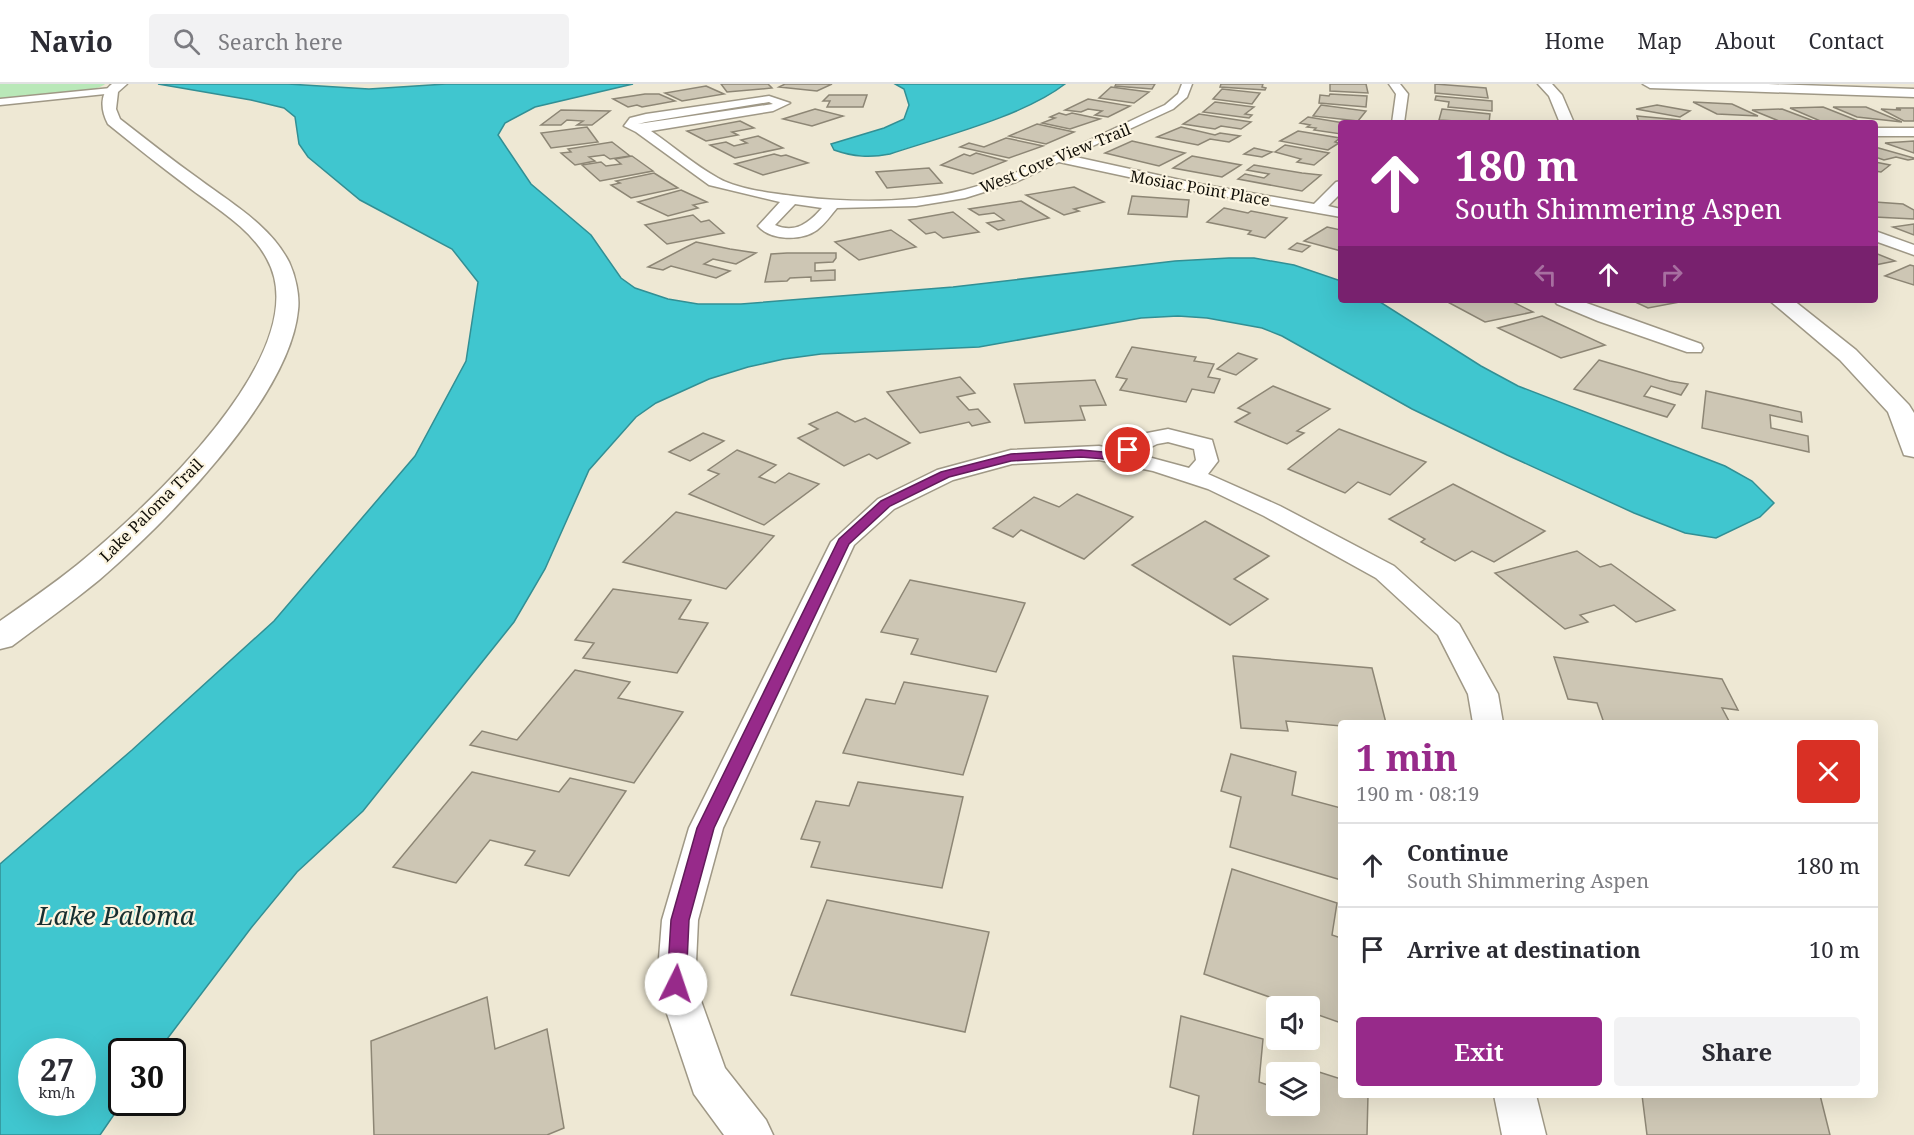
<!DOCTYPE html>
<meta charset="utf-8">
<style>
:root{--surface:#fff;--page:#f2f2f3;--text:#2b2b33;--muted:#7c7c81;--line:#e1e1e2;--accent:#972a8a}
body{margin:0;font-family:"Noto Serif",serif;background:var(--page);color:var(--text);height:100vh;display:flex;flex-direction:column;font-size:22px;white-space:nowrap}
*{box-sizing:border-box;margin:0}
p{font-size:20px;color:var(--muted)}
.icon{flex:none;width:33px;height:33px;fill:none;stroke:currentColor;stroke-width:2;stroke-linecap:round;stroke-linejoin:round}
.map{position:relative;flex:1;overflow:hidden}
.panel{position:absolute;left:1338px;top:636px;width:540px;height:378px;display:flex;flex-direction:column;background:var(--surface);border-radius:6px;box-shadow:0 6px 24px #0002}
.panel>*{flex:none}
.guide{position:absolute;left:1338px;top:36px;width:540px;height:183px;border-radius:6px;box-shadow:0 6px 24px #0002;background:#972a8a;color:#fff;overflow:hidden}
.buttons{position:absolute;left:1266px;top:912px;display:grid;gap:12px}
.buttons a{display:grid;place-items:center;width:54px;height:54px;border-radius:6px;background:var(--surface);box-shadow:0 6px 24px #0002;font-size:30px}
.speed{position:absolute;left:18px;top:954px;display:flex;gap:12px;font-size:30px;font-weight:700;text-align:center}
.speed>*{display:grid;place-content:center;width:78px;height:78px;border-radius:50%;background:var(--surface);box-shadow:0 6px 24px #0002;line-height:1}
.speed small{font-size:15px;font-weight:400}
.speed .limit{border:3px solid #111;border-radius:9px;background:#fff;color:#111}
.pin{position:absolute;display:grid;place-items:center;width:51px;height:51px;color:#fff;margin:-26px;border:3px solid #fff;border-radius:50%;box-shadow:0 2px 6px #0007}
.me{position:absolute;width:66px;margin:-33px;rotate:4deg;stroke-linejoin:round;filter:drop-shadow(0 0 4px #0008)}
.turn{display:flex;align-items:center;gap:21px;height:126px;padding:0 18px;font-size:27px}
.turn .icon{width:78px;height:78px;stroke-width:2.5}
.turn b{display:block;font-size:42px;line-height:51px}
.lanes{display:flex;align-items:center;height:57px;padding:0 18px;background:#0003;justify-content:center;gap:30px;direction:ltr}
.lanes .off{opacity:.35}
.round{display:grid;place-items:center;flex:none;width:63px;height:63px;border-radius:6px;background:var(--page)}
.summary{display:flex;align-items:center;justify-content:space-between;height:102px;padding:0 18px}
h1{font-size:36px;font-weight:700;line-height:45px;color:var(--accent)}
.button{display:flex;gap:12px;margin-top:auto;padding:12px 18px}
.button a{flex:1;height:69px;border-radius:6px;background:var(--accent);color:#fff;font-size:24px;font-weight:700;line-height:69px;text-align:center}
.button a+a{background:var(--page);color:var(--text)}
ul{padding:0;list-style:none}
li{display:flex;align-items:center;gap:18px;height:84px;padding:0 18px;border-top:2px solid var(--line)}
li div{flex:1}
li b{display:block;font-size:22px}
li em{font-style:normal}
header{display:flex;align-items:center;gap:36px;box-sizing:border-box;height:84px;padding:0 30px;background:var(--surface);border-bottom:2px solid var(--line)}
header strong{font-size:28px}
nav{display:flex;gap:33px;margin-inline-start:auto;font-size:21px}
.search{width:420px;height:54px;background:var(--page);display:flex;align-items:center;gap:15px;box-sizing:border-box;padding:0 21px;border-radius:6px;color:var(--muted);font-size:22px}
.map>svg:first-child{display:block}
</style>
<header>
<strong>Navio</strong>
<div class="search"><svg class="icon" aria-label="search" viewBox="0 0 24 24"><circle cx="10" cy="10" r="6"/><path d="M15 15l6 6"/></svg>Search here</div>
<nav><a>Home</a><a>Map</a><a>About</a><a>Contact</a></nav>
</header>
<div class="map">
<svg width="1914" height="1051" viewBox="0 0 1914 1051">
<rect width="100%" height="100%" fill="#eee8d4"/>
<path fill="#b9e8b8" d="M0 0H105C95 10 19 14 0 16Z"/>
<g fill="#40c6cf" stroke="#328f94" stroke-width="1.5" fill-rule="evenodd">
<path d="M158 0H288L369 5 446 0H633L535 23 505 39 498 51 531 100 591 151 621 194 635 204 668 215 698 220H741L953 203 1175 177 1229 174H1254L1294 181 1341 197V216H1377L1481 282 1518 302 1725 382 1752 397 1774 419 1760 433 1716 454 1685 449 1634 429 1507 371 1412 325 1282 252 1262 244 1207 234 1178 232 1141 234 979 263 821 270 784 275 748 283 709 295 656 319 636 333 589 386 545 485 514 538 363 727 297 788 251 844 158 967 122 968V1019L100 1051H0V780L132 666 274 537 415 372 466 277 478 198 452 165 360 116 308 73 299 60 295 33 284 24 251 16ZM32 968H82V1018H32Z"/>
<path d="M895 0H1065C1024 32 941 53 890 70 870 74 854 73 834 66L831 60 884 44 904 35 909 21 904 5Z"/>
</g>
<g fill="#cdc6b4" stroke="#8d8675" stroke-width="1.5">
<path d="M721 0H768L772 4 727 8Z"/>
<path d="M785 0H832L817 7 779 3Z"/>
<path d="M1116 0H1155L1152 5 1115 2Z"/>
<path d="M1221 0H1263L1262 3 1266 4 1265 6 1220 3Z"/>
<path d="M1330 0H1366L1368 9 1330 7Z"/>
<path d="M1435 0 1486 4 1488 14 1435 9Z"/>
<path d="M706 2 724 10 682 17 665 9Z"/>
<path d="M1111 3 1149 8 1134 19 1099 14Z"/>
<path d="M1222 5 1260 9 1252 20 1213 15Z"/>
<path d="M645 10H659L675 17 642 23 637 21 628 23 613 15Z"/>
<path d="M1330 10 1367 12 1366 23 1319 19 1320 11 1329 12Z"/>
<path d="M829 11H867L863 23H827L830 17H823Z"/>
<path d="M1436 12 1492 17V27L1448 23 1449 18 1435 16Z"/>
<path d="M1088 15 1130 22 1108 33 1095 31 1102 27 1088 25 1081 28 1065 26Z"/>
<path d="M1215 18 1254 23 1245 30 1252 31 1249 34 1203 28Z"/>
<path d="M1693 18 1732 20 1758 32 1717 30Z"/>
<path d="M1321 21 1366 27 1358 37 1313 32Z"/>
<path d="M1657 21 1690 27 1680 33 1636 25Z"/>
<path d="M1823 23 1861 38 1825 39 1790 24Z"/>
<path d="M1833 23H1866L1902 38 1857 33Z"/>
<path d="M1896 24H1914V37H1904L1881 25 1901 26Z"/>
<path d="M815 25 843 32 812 42 783 35Z"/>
<path d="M1442 25 1490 30 1489 39 1439 36Z"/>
<path d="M1782 25 1819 39H1784L1752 26Z"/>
<path d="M561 26 610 27 592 41H577L583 37 567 36 561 41H541Z"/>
<path d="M1059 29 1066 31 1072 29 1100 35 1070 45 1042 39 1055 34 1050 33Z"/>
<path d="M1199 30 1251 38 1241 45 1221 42 1215 45 1183 40Z"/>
<path d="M1637 32 1680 36 1681 39H1639Z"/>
<path d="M1308 33 1344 39H1341V50L1314 46 1316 44 1307 43 1310 41 1300 39Z"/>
<path d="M740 37 754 44 732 48 738 51 706 57 687 47Z"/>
<path d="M1037 40 1074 48 1046 60 1009 52Z"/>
<path d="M587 43 598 58 551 64 541 49Z"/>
<path d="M1181 43 1215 51 1220 49 1240 52 1229 58 1210 55 1198 61 1157 53Z"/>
<path d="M1298 47 1340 54 1335 58 1339 59 1328 66 1280 57Z"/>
<path d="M758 52 783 64 735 74 710 61 726 58 734 62 747 59 741 56Z"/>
<path d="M1006 54 1043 62 1009 74 960 63 969 59 984 63Z"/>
<path d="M1132 57 1185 69 1159 82 1105 69Z"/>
<path d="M1914 57V69L1885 59Z"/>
<path d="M612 58 630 72 610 75 604 71 589 73 595 77 575 81 561 69 571 68 568 65Z"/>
<path d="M1285 61 1329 69 1314 81 1297 78 1301 75 1275 68Z"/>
<path d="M1875 63 1914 74V75L1908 76 1896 73 1884 76 1875 73Z"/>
<path d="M1254 64 1272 68 1262 73 1244 70Z"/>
<path d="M976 69 1006 77 973 90 941 81 964 70 970 72Z"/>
<path d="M774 70 781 72 786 71 808 79 763 91 735 80Z"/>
<path d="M632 72 653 87 600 97 582 81 601 78 606 82 621 80 615 75Z"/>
<path d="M1192 72 1241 81 1222 93 1173 84Z"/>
<path d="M1875 78 1890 81 1881 88 1875 87Z"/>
<path d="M1254 81 1302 89 1321 91 1302 107 1238 95 1245 90 1264 94 1269 90 1247 86Z"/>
<path d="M929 84 942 99 887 104 876 88Z"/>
<path d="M654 89 678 104 631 114 611 101 620 99 616 97Z"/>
<path d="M1074 103 1104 118 1074 125 1079 127 1064 131 1026 111Z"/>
<path d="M681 106 707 118 693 121 698 124 668 132 638 118Z"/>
<path d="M1132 112 1189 116 1187 133 1128 130Z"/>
<path d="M1021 117 1049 134 998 146 987 139 1004 136 994 129 979 131 969 125Z"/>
<path d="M1875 118 1903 120 1914 126V135L1875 133Z"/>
<path d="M1224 124 1248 129 1251 127 1287 134 1265 154 1248 150 1251 147 1207 138Z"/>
<path d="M953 128 979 148 943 154 935 148 926 150 909 136Z"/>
<path d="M693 131 701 138 709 136 724 149 667 160 645 141Z"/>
<path d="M1914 140V151L1893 143Z"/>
<path d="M1327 143 1341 146V167L1304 157Z"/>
<path d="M891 146 916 163 859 176 835 158Z"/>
<path d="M696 158 730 165 756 169 736 180 713 175 704 180 730 187 716 194 671 182 663 186 648 183Z"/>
<path d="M1297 159 1310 162 1302 168 1289 165Z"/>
<path d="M787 169H836V174L833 178 815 179V187L835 186V196L811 197V193L790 194 787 197 765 198 771 170Z"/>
<path d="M1875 169 1895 177 1875 181Z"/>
<path d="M1910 181 1914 182V201L1885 192Z"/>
<path d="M1444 216H1509L1533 228 1485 238Z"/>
<path d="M1631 216H1690L1648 224Z"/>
<path d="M1542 232 1605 261 1561 274 1498 244Z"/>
<path d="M1132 263 1196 273 1194 277 1214 280 1208 293 1220 295 1214 309 1192 305 1186 318 1120 306 1127 295 1116 293Z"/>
<path d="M1238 269 1257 275 1236 291 1217 285Z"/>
<path d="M1599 276 1670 297 1688 300 1681 311 1651 302 1644 312 1675 321 1667 333 1574 305Z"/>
<path d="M960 293 975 309 957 313 969 326 978 325 990 338 972 342 969 338 920 349 887 308Z"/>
<path d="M1095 296 1106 321 1080 322 1085 336 1025 339 1014 300Z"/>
<path d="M1273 302 1330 325 1297 347 1304 349 1287 360 1235 338 1250 329 1238 324Z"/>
<path d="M1706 307 1801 328 1802 338 1770 331 1771 344 1808 352 1809 368 1702 344Z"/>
<path d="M837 328 855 338 865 334 910 359 877 375 869 370 844 382 798 354 818 345 809 340Z"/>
<path d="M1339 345 1426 378 1390 411 1358 398 1345 409 1288 385Z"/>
<path d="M703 349 724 357 690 377 669 368Z"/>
<path d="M737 366 776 381 759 393 775 399 789 389 819 400 764 441 689 410 719 390 708 386Z"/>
<path d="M1453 400 1545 447 1494 478 1472 467 1455 477 1421 458 1425 455 1389 435Z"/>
<path d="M1077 410 1133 433 1084 475 1021 446 1013 453 993 444 1034 413 1059 423Z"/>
<path d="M676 428 774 452 726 505 623 478Z"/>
<path d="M1205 437 1269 472 1234 495 1268 515 1230 541 1132 481Z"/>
<path d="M1577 467 1600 483 1611 480 1675 526 1636 538 1614 521 1580 531 1588 538 1565 545 1495 489Z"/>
<path d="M910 496 1025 519 996 588 911 570 918 555 881 548Z"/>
<path d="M613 505 691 516 679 535 708 539 677 589 583 574 594 559 575 556Z"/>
<path d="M1233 572 1372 584 1386 639H1341V642L1286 637 1288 647 1241 644Z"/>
<path d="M1554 573 1722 595 1738 626 1722 624 1730 639H1604L1597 619 1568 615Z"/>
<path d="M575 586 630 598 618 614 683 628 634 699 470 661 482 647 517 656Z"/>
<path d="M904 598 988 612 963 691 843 669 866 615 895 620Z"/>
<path d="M1231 670 1296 688 1292 711 1341 724V796L1230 763 1241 713 1221 707Z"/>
<path d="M472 688 559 708 570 694 626 707 569 792 525 781 535 767 490 756 456 799 393 783Z"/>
<path d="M858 698 963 713 942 804 811 783 820 758 801 755 816 717 849 722Z"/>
<path d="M1232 785 1337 819 1332 851 1341 854V939L1310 928V922H1295L1204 890Z"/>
<path d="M827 816 989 848 965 948 791 911Z"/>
<path d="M487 913 495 965 547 945 564 1044 547 1051H374L371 957Z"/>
<path d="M1181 932 1263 955 1259 998 1276 1004V1022H1310V1013L1317 1015 1319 988 1341 995V1011H1368L1367 1051H1193L1199 1012 1170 1003Z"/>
<path d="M1642 1011H1820L1830 1051H1647Z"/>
</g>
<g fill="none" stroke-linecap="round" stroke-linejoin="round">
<defs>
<g id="street">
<path d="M1182 0H1192L1187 13 1173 25 1071 72 1194 99 1314 120 1336 98 1341 97V109L1328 122 1341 125V133L1194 107 1059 78 1016 98 965 114 916 122 837 124C831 131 825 140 817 146 802 157 771 157 758 142L780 118 709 101 636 48 624 42 630 34 646 30 769 12 790 19 773 27 651 47C673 62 694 81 718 94 738 106 778 110 802 113 854 119 913 119 964 106 1033 87 1100 50 1165 21L1178 10ZM769 18 773 20 638 40 646 38ZM795 120 822 124C809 139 795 150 775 141Z"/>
<path d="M1389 0H1400L1408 10 1404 39H1392L1396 10Z"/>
<path d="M111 4 117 7 115 9 0 21V15Z"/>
<rect x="1875" y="44" width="39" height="8"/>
<path d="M1875 147 1914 161V171L1875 157Z"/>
<path d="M1554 216H1578L1701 260 1703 264 1701 268H1687L1598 237 1557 220Z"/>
<path d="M1168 345 1212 356 1218 377 1208 390 1280 422 1394 482 1459 540 1498 610 1503 639H1473L1468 610 1438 551 1376 494 1264 432 1208 405 1153 387 1099 376 1012 380 953 396 894 425 854 461 723 744 698 836 695 900 725 984 766 1036 773 1051H724L694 1010 657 900 662 836 689 744 831 458 878 415 937 386 1011 366 1099 362 1114 365 1142 350ZM1168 358 1194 365 1196 376 1189 384 1137 370 1157 360Z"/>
<path d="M1494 1011H1536L1546 1051H1502Z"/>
</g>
<g id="secondary">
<path d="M112 0H127L118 8 116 25 120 35C146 55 172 76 199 95 231 119 270 141 289 178 295 191 300 211 298 226 290 314 164 440 99 496 71 519 41 540 12 562L0 565V537C26 519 52 501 77 481 142 428 319 268 267 175 250 143 214 123 187 102 160 82 134 61 108 40 101 27 99 10 112 0Z"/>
<path d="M1538 0H1552L1562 11 1574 39H1560L1549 12Z"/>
<path d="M1643 0H1768L1914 5V13L1650 4Z"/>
<path d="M1769 216H1793L1856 266 1909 321 1914 329V373L1904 371 1888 328 1840 276Z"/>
</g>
</defs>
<use href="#street" stroke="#9f9886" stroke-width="3"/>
<use href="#secondary" stroke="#9f9886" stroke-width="3"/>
<use href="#street" fill="#fff" fill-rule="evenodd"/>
<use href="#secondary" fill="#fff" fill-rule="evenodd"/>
</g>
<path fill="#972a8a" stroke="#621b5a" stroke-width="1.5" d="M1128 362 1132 363V368L1117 376 1081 373 1011 377 949 393 890 422 849 460 714 744 689 836 686 900 683 907 676 909 669 907 667 900 671 836 697 744 839 455 881 417 941 388 1011 370 1081 366 1115 369Z"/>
<g text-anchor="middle" stroke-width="4.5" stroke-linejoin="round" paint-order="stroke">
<g font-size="16" fill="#121009" stroke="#fcf5e1">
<text transform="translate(1055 74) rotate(-22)" y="6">West Cove View Trail</text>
<text transform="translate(1200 104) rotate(10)" y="6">Mosiac Point Place</text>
<text transform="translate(151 426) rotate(-45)" y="6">Lake Paloma Trail</text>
</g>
<g font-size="26" font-style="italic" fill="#182f30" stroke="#fcf5e1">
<text x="116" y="841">Lake Paloma</text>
</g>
</g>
</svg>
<div class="buttons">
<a><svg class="icon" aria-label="sound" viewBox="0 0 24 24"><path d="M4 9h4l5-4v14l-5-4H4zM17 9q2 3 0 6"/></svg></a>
<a><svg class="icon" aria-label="layers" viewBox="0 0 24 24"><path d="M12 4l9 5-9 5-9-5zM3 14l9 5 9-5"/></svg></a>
</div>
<div class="speed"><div>27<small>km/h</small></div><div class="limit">30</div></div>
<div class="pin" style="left:1128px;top:366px;background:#d93025"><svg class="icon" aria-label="arrive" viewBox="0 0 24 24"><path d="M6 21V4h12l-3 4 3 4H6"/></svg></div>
<svg class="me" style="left:676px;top:900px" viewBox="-20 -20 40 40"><circle r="19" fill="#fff"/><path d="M0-13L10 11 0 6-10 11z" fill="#972a8a"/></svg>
<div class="guide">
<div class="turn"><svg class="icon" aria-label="ahead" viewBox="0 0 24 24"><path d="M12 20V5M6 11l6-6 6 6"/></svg><div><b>180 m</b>South Shimmering Aspen</div></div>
<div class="lanes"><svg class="icon off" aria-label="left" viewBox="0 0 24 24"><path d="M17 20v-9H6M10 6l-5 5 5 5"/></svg><svg class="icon" aria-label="ahead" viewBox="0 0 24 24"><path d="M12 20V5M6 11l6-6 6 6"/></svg><svg class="icon off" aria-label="right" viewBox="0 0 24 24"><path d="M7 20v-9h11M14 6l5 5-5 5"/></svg></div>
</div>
<section class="panel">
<div class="summary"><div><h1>1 min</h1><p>190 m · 08:19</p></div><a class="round" style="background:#d93025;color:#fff"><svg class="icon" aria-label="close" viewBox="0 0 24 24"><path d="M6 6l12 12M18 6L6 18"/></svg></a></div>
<ul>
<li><svg class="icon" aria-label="ahead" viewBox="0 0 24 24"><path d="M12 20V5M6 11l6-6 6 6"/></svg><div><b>Continue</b><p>South Shimmering Aspen</p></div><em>180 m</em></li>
<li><svg class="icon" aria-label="arrive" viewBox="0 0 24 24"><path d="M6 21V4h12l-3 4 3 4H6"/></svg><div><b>Arrive at destination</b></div><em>10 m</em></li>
</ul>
<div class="button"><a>Exit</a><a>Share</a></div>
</section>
</div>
